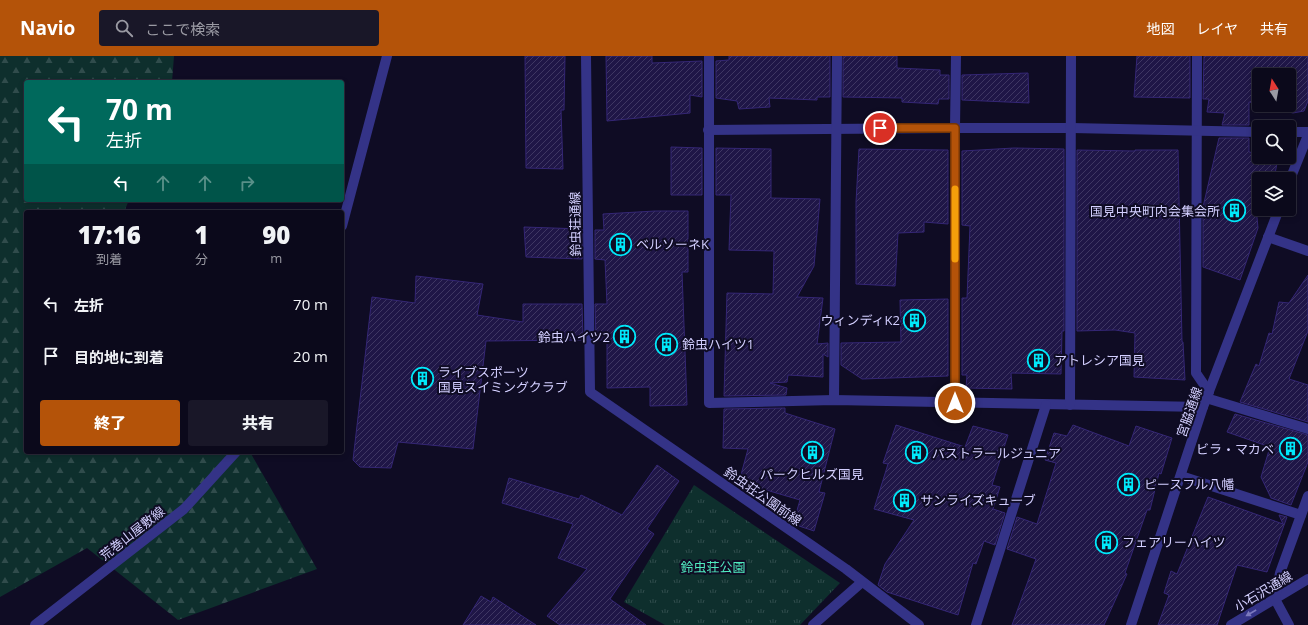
<!DOCTYPE html>
<html lang="ja">
<meta charset="utf-8">
<style>
:root{--surface:#0b091b;--page:#191728;--text:#f1f3f6;--muted:#9a9aa3;--line:#2b2a3a;--accent:#b45309}
body{margin:0;font-family:"Open Sans","Noto Sans JP",sans-serif;background:var(--page);color:var(--text);height:100vh;display:flex;flex-direction:column;font-size:15px;white-space:nowrap}
*{box-sizing:border-box;margin:0}
p{font-size:13px;color:var(--muted)}
.icon{flex:none;width:22px;height:22px;fill:none;stroke:currentColor;stroke-width:2;stroke-linecap:round;stroke-linejoin:round}
.map{position:relative;flex:1;overflow:hidden}
.panel{position:absolute;left:24px;top:154px;width:320px;height:244px;display:flex;flex-direction:column;background:var(--surface);border-radius:4px;box-shadow:0 2px 6px #0003,0 0 0 1px var(--line)}
.panel>*{flex:none}
.hud{position:absolute;left:24px;top:24px;width:320px;height:122px;border-radius:4px;box-shadow:0 2px 6px #0003,0 0 0 1px var(--line);background:#00695c;color:#fff;overflow:hidden}
.needle{width:26px;rotate:349deg}
.fabs{position:absolute;left:1252px;top:12px;display:grid;gap:8px}
.fabs a{display:grid;place-items:center;width:44px;height:44px;border-radius:4px;background:var(--surface);box-shadow:0 2px 6px #0003,0 0 0 1px var(--line);font-size:20px}
.pin{position:absolute;display:grid;place-items:center;width:34px;height:34px;color:#fff;margin:-17px;border:2px solid #fff;border-radius:50%;box-shadow:0 1px 4px #0007}
.me{position:absolute;width:44px;margin:-22px;rotate:0deg;stroke-linejoin:round;filter:drop-shadow(0 0 3px #0008)}
.turn{display:flex;align-items:center;gap:14px;height:84px;padding:0 16px;font-size:18px}
.turn .icon{width:52px;height:52px;stroke-width:2.5}
.turn b{display:block;font-size:28px;line-height:34px}
.lanes{display:flex;align-items:center;height:38px;padding:0 16px;background:#0003;justify-content:center;gap:20px;direction:ltr}
.lanes .off{opacity:.35}
.eta{display:flex;justify-content:space-evenly;align-items:center;height:68px;text-align:center}
.eta b{font-size:24px;font-weight:800;line-height:28px}
.cta{display:flex;gap:8px;margin-top:auto;padding:8px 16px}
.cta a{flex:1;height:46px;border-radius:4px;background:var(--accent);color:#fff;font-size:16px;font-weight:800;line-height:46px;text-align:center}
.cta a+a{background:var(--page);color:var(--text)}
ul{padding:0;list-style:none}
li{display:flex;align-items:center;gap:12px;height:52px;padding:0 16px}
li div{flex:1}
li b{display:block;font-size:15px}
li em{font-style:normal}
header{display:flex;align-items:center;gap:24px;box-sizing:border-box;height:56px;padding:0 20px;background:var(--accent);color:#fff}
header strong{font-size:19px}
nav{display:flex;gap:22px;margin-inline-start:auto;font-size:14px}
.search{width:280px;height:36px;background:var(--page);display:flex;align-items:center;gap:10px;box-sizing:border-box;padding:0 14px;border-radius:4px;color:var(--muted);font-size:15px}
.map>svg:first-child{display:block}
</style>
<header>
<strong>Navio</strong>
<div class="search"><svg class="icon" aria-label="search" viewBox="0 0 24 24"><circle cx="10" cy="10" r="6"/><path d="M15 15l6 6"/></svg>ここで検索</div>
<nav><a>地図</a><a>レイヤ</a><a>共有</a></nav>
</header>
<div class="map">
<svg width="1308" height="569" viewBox="0 0 1308 569">
<defs>
<pattern id="forest-firs" width="22" height="20" patternUnits="userSpaceOnUse"><rect width="22" height="20" fill="#0e2f2d"/><path d="M5 1l3.5 6h-7zM16 11l3.5 6h-7z" fill="#304c4c"/></pattern>
<pattern id="park-tufts" width="24" height="20" patternUnits="userSpaceOnUse"><rect width="24" height="20" fill="#0e2f2d"/><path d="M3 7l-1-3M5 7V3M7 7l1-3M15 17l-1-3M17 17v-4M19 17l1-3" fill="none" stroke="#304c4c"/></pattern>
<pattern id="building-hatch" width="6" height="6" patternUnits="userSpaceOnUse"><rect width="6" height="6" fill="#1f1647"/><path d="M-1 1l2-2M0 6l6-6M5 7l2-2" fill="none" stroke="#3f3763"/></pattern>
</defs>
<rect width="100%" height="100%" fill="#0f0c24"/>
<path fill="url(#forest-firs)" d="M0 0H174L172 26H26V144H129L124 156H26V396H250L317 513 178 564 87 492 0 541Z"/>
<path fill="url(#park-tufts)" d="M694 429 840 527 800 569H665L624 546Z"/>
<g fill="url(#building-hatch)" stroke="#342675">
<path d="M525 0H565L564 54H561L563 113 526 112Z"/>
<path d="M606 0H652V7L702 5V41L690 39V57L607 65Z"/>
<path d="M729 0H830V41H817V44L769 42 770 51 739 53 737 45 716 42V5L729 4Z"/>
<path d="M843 0H897V12L940 14V19H949V43H939L938 48 902 46V42L843 41Z"/>
<path d="M1137 0H1190V42L1134 41Z"/>
<path d="M1204 0H1308V45L1304 55 1293 57 1261 49H1289V19H1259V48L1249 46V69H1222L1225 57 1207 56 1209 43H1203Z"/>
<path d="M1028 17 1029 47 962 44V19Z"/>
<path d="M1219 82H1249V96L1259 98V101L1278 102 1274 123H1259V131L1254 130 1258 172 1240 224 1203 211V151Z"/>
<path d="M671 91 702 92V139H671Z"/>
<path d="M716 92 771 93V142L820 143 814 210 797 241 823 242 817 288 828 287V301L823 298V321L788 319 787 326 770 327 787 332 786 339 724 340 727 237 773 238 774 195 729 194 731 139H716Z"/>
<path d="M1014 92 1064 93V275H1062L1061 318 1011 317 1012 333 966 332 967 319H962V242H967L970 170 962 169V95Z"/>
<path d="M859 93 948 94V168L924 166V176L898 177 895 230 856 228V146Z"/>
<path d="M1077 94 1135 95V94H1178L1182 286H1183L1185 324 1134 321 1135 277 1115 274 1077 275Z"/>
<path d="M655 155H688V216H682L687 349 650 350V331L607 332V284H596L595 248H607L605 204 595 203V174H604L603 158Z"/>
<path d="M524 171 582 173V203L526 201Z"/>
<path d="M1308 219V275L1289 323 1308 329V366L1240 346 1256 308 1259 310 1269 277 1272 278 1279 246 1289 247Z"/>
<path d="M416 220 483 228 477 259 523 266V248H582L583 284 486 285 473 393 398 386 391 412 360 411 353 404 372 241 415 247Z"/>
<path d="M948 243V320L862 323 841 309V287L901 286 900 244Z"/>
<path d="M785 352V357L835 373 819 436 825 437 814 475 793 468 800 444 739 426 748 393 723 392 724 353Z"/>
<path d="M1235 358 1308 379V406L1291 449 1271 442 1261 421 1270 391 1227 376Z"/>
<path d="M896 369 965 391 973 370 1008 379 992 429 1000 431 993 453 1005 457 995 489 984 485 976 508 973 507 958 559 887 536 878 529 885 508 914 464 874 453 888 408 883 407Z"/>
<path d="M1073 369 1129 390 1136 370 1172 382 1161 418 1159 417 1150 454H1147L1125 517 1127 518 1104 569H1012L1036 503 1007 493 1017 461 1037 468 1056 407 1045 404 1054 377 1067 380Z"/>
<path d="M657 409 679 425 647 473 654 478 610 543 646 569H560L547 560 587 513 558 502 573 468 502 447 509 422 579 443 581 439 622 459Z"/>
<path d="M1208 441 1283 468 1279 459 1287 461 1267 516 1237 509 1217 569H1158L1169 539 1164 537 1171 515 1177 518Z"/>
<path d="M481 540 491 546 493 541 536 569H463Z"/>
</g>
<g fill="none" stroke-linecap="round" stroke-linejoin="round">
<g stroke="#343387" stroke-width="10">
<path d="M586 0 590 336 846 513 919 569"/>
<path d="M709 0V347L834 344 1203 351"/>
<path d="M1197 0 1196 317 1209 336"/>
<path d="M708 74 955 72 956 0"/>
<path d="M1289 76H1308"/>
<path d="M1289 126 1308 79"/>
<path d="M342 170 387 0"/>
<path d="M1268 181 1308 195"/>
<path d="M1206 342 1308 373"/>
<path d="M834 344 837 0"/>
<path d="M955 347V72H1072L1259 76"/>
<path d="M1070 349 1071 0"/>
<path d="M1181 420 1301 459"/>
<path d="M35 569 184 453 236 396"/>
<path d="M813 569 862 526"/>
<path d="M976 569 1046 349"/>
<path d="M1131 569 1203 351 1279 153"/>
<path d="M1231 569 1308 523"/>
<path d="M1289 569 1275 543 1280 517 1308 440"/>
</g>
</g>
<defs><path id="oneway-solid" d="M-6-.8H1V-3.2L6.5 0L1 3.2V.8H-6Z"/></defs>
<use fill="#7c79bd" href="#oneway-solid" transform="translate(1251 557) rotate(150)"/>
<g fill="none" stroke-linecap="round" stroke-linejoin="round">
<defs>
<path id="route" d="M880 72H955V347"/>
</defs>
<use href="#route" stroke="#753606" stroke-width="10"/>
<use href="#route" stroke="#b45309" stroke-width="7"/>
<path stroke="#f59e0b" stroke-width="7" d="M955 203V133"/>
</g>
<defs>
<symbol id="building-ring" viewBox="-11 -11 22 22"><circle r="9.5" fill="#0f0c24" stroke="#00e8fa" stroke-width="1.5"/><path d="M-4-6H4V6H1V3H-1V6H-4ZM-2.5-4.3h1.7v1.8h-1.7ZM.8-4.3h1.7v1.8H.8ZM-2.5-1h1.7V.8h-1.7ZM.8-1h1.7V.8H.8Z" fill="#00e8fa"/></symbol>
</defs>
<g fill-rule="evenodd">
<use href="#building-ring" x="1222" y="142" width="25" height="25"/>
<use href="#building-ring" x="608" y="176" width="25" height="25"/>
<use href="#building-ring" x="902" y="252" width="25" height="25"/>
<use href="#building-ring" x="612" y="268" width="25" height="25"/>
<use href="#building-ring" x="654" y="276" width="25" height="25"/>
<use href="#building-ring" x="1026" y="292" width="25" height="25"/>
<use href="#building-ring" x="410" y="310" width="25" height="25"/>
<use href="#building-ring" x="1278" y="380" width="25" height="25"/>
<use href="#building-ring" x="800" y="384" width="25" height="25"/>
<use href="#building-ring" x="904" y="384" width="25" height="25"/>
<use href="#building-ring" x="1116" y="416" width="25" height="25"/>
<use href="#building-ring" x="892" y="432" width="25" height="25"/>
<use href="#building-ring" x="1094" y="474" width="25" height="25"/>
</g>
<g text-anchor="middle" stroke-width="4" stroke-linejoin="round" paint-order="stroke">
<g font-size="13" fill="#d3cfff" stroke="#0f0c24" text-anchor="start">
<text x="1220" y="160" text-anchor="end">国見中央町内会集会所</text>
<text x="636" y="193">ベルソーネK</text>
<text x="900" y="269" text-anchor="end">ウィンディK2</text>
<text x="610" y="286" text-anchor="end">鈴虫ハイツ2</text>
<text x="682" y="293">鈴虫ハイツ1</text>
<text x="1054" y="309">アトレシア国見</text>
<text x="438" y="321">ライブスポーツ<tspan x="438" dy="15">国見スイミングクラブ</tspan></text>
<text x="1274" y="398" text-anchor="end">ビラ・マカベ</text>
<text x="932" y="402">パストラールジュニア</text>
<text x="812" y="423" text-anchor="middle">パークヒルズ国見</text>
<text x="1144" y="433">ピースフル八幡</text>
<text x="920" y="449">サンライズキューブ</text>
<text x="1122" y="491">フェアリーハイツ</text>
</g>
<g font-size="13" fill="#d3cfff" stroke="#0f0c24">
<text transform="translate(575 168) rotate(-91)" y="5">鈴虫荘通線</text>
<text transform="translate(1189 356) rotate(-71)" y="5">宮脇通線</text>
<text transform="translate(763 440) rotate(35)" y="5">鈴虫荘公園前線</text>
<text transform="translate(132 477) rotate(-38)" y="5">荒巻山屋敷線</text>
<text transform="translate(1263 535) rotate(-31)" y="5">小石沢通線</text>
</g>
<g font-size="13" fill="#50eabf" stroke="#0f0c24">
<text x="713" y="516">鈴虫荘公園</text>
</g>
</g>
</svg>
<div class="fabs">
<a><svg class="needle" viewBox="-14 -14 28 28"><path d="M0-13l5 13h-10z" fill="#e53935"/><path d="M0 13l5-13h-10z" fill="#9a9aa3"/></svg></a>
<a><svg class="icon" aria-label="search" viewBox="0 0 24 24"><circle cx="10" cy="10" r="6"/><path d="M15 15l6 6"/></svg></a>
<a><svg class="icon" aria-label="layers" viewBox="0 0 24 24"><path d="M12 4l9 5-9 5-9-5zM3 14l9 5 9-5"/></svg></a>
</div>
<div class="pin" style="left:880px;top:72px;background:#d93025"><svg class="icon" aria-label="arrive" viewBox="0 0 24 24"><path d="M6 21V4h12l-3 4 3 4H6"/></svg></div>
<svg class="me" style="left:955px;top:347px" viewBox="-20 -20 40 40"><circle r="17" fill="#b45309" stroke="#fff" stroke-width="3"/><path d="M0-11L8 9 0 5-8 9z" fill="#fff"/></svg>
<div class="hud">
<div class="turn"><svg class="icon" aria-label="left" viewBox="0 0 24 24"><path d="M17 20v-9H6M10 6l-5 5 5 5"/></svg><div><b>70 m</b>左折</div></div>
<div class="lanes"><svg class="icon" aria-label="left" viewBox="0 0 24 24"><path d="M17 20v-9H6M10 6l-5 5 5 5"/></svg><svg class="icon off" aria-label="ahead" viewBox="0 0 24 24"><path d="M12 20V5M6 11l6-6 6 6"/></svg><svg class="icon off" aria-label="ahead" viewBox="0 0 24 24"><path d="M12 20V5M6 11l6-6 6 6"/></svg><svg class="icon off" aria-label="right" viewBox="0 0 24 24"><path d="M7 20v-9h11M14 6l5 5-5 5"/></svg></div>
</div>
<section class="panel">
<div class="eta">
<div><b>17:16</b><p>到着</p></div>
<div><b>1</b><p>分</p></div>
<div><b>90</b><p>m</p></div>
</div>
<ul>
<li><svg class="icon" aria-label="left" viewBox="0 0 24 24"><path d="M17 20v-9H6M10 6l-5 5 5 5"/></svg><div><b>左折</b></div><em>70 m</em></li>
<li><svg class="icon" aria-label="arrive" viewBox="0 0 24 24"><path d="M6 21V4h12l-3 4 3 4H6"/></svg><div><b>目的地に到着</b></div><em>20 m</em></li>
</ul>
<div class="cta"><a>終了</a><a>共有</a></div>
</section>
</div>
